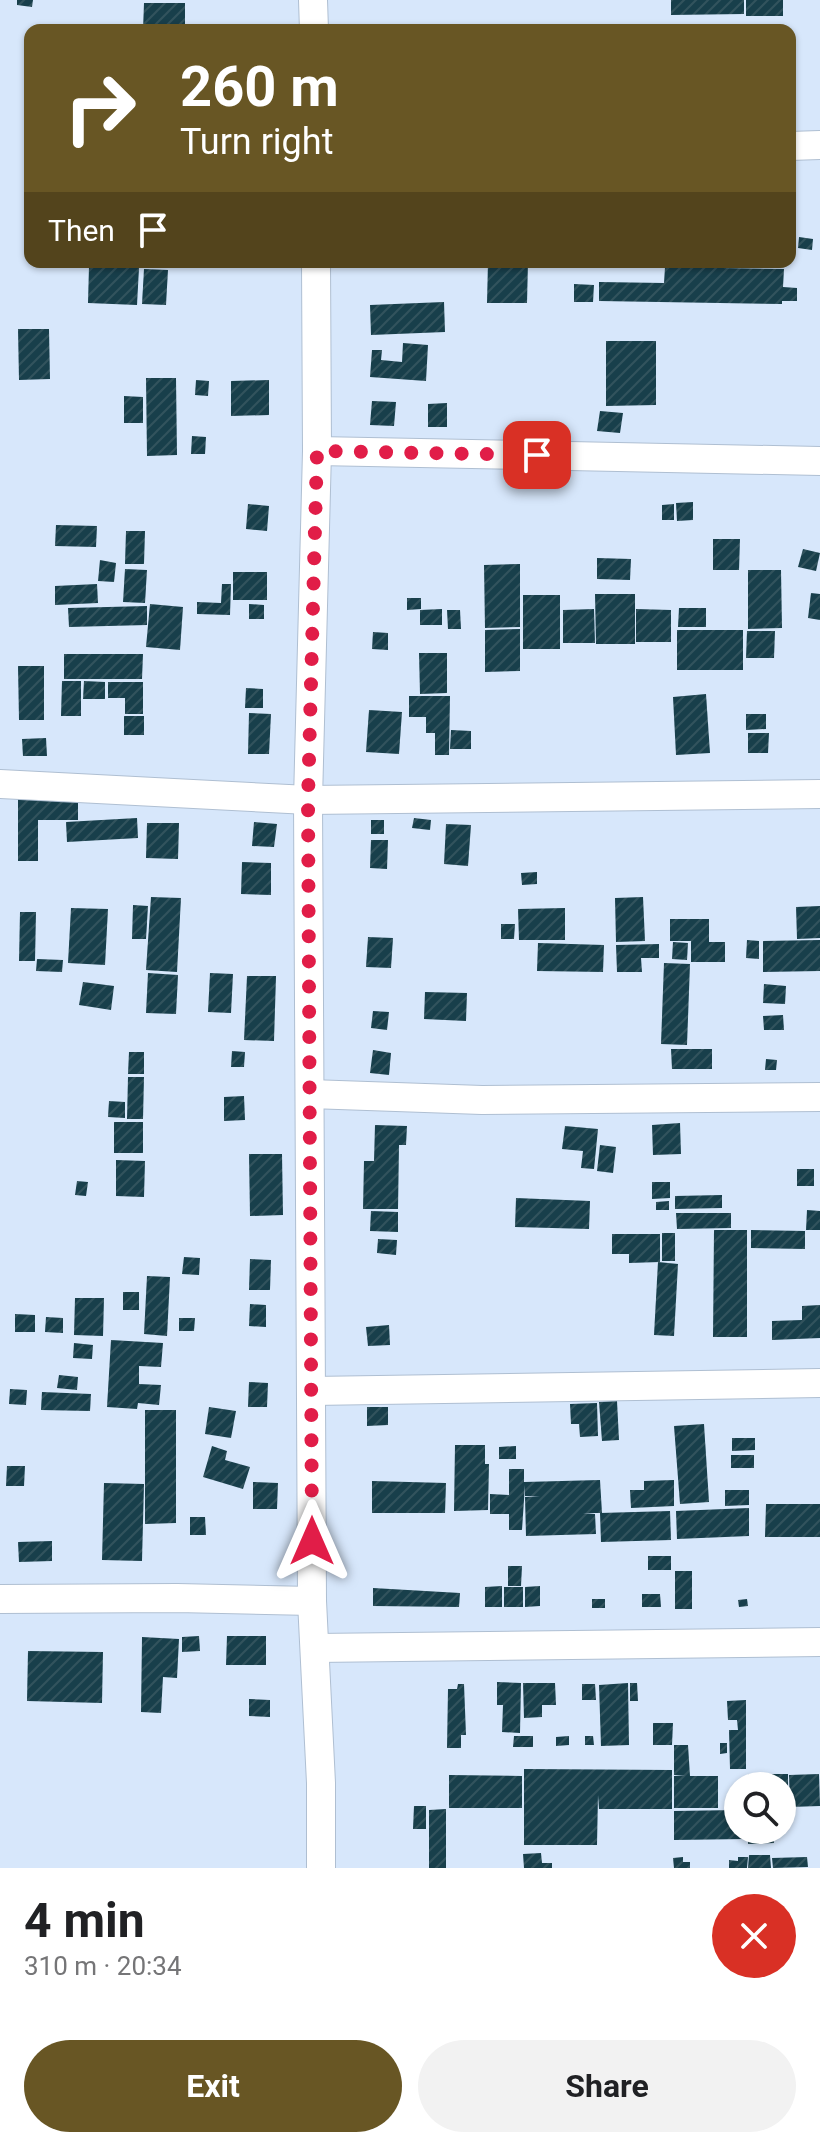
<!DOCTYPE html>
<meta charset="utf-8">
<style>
:root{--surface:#fff;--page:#f2f2f2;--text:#202124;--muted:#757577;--accent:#685624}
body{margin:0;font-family:Roboto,sans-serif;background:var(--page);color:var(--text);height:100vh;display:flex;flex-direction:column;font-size:30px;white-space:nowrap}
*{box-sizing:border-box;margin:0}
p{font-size:26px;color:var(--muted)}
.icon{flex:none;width:44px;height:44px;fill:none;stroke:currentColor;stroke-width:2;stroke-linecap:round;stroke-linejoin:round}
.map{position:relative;height:1868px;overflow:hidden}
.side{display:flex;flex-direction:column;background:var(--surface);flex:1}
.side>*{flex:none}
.guide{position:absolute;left:24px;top:24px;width:772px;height:244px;border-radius:16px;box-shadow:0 2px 6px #0004;background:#685624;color:#fff;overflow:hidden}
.fabs{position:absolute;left:724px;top:1772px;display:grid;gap:16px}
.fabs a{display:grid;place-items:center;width:72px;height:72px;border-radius:50%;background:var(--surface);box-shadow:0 2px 6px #0004;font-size:40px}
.pin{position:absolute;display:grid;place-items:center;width:68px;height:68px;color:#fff;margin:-34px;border-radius:16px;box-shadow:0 4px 12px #0006}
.me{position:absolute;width:88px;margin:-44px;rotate:0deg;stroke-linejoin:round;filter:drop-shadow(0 0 6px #0008)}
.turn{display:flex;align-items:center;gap:28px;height:168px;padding:0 24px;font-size:36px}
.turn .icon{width:104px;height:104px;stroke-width:2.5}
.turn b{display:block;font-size:56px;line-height:68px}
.then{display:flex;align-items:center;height:76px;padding:0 24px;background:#0003;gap:16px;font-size:30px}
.round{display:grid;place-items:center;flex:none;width:84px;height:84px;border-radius:42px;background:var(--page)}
.overview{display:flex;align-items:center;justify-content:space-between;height:136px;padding:0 24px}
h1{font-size:48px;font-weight:700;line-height:60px}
.primary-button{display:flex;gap:16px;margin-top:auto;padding:16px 24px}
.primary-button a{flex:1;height:92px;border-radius:48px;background:var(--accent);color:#fff;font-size:32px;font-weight:700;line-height:92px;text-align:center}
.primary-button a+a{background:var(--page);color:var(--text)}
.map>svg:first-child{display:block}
</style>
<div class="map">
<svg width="820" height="1868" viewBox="0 0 820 1868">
<defs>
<pattern id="building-hatch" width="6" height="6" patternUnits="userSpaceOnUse" patternTransform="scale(2)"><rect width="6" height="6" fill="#183f4b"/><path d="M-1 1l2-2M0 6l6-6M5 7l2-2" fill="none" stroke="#32535d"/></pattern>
</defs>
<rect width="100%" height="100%" fill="#d7e7fb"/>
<g fill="url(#building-hatch)">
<path d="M17 0H33L32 7 17 5Z"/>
<path d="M671 0H744V14L671 15Z"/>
<rect x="746" y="0" width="37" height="16"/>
<path d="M144 3H185V26L168 27V30H143Z"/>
<rect x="68" y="27" width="48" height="3"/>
<path d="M799 237 813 239 812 250 798 248Z"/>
<path d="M488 262H528L527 303H487Z"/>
<path d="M89 266 139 268 137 305 88 303Z"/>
<path d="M665 267 784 269 783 287 797 288V301H782V304L599 301V282L664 283Z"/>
<path d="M144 269 168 270 166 305 142 304Z"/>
<path d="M574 284 594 285 593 302H574Z"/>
<path d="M444 302 445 332 371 335 370 305Z"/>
<path d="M18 329H49L50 379 19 380Z"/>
<path d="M606 341H656V405L606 406Z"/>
<path d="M403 343 428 345 426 381 370 377 372 350H382L381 360 402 362Z"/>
<path d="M146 378H176L177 455 147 456Z"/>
<path d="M196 380 209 381 208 396 195 395Z"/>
<path d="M269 380V415L231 416V381Z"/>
<path d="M124 396 143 397V423H124Z"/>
<path d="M372 401 396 402 394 426 370 425Z"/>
<path d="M447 403V427H428V404Z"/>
<path d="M600 411 623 413 620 433 597 431Z"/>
<path d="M192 436 206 437 205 454H191Z"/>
<path d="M693 502V520L677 521 676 503Z"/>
<path d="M248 504 269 506 267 531 246 529Z"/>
<path d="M674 504V520H662V505Z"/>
<path d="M56 525 97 526 96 547 55 546Z"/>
<path d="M126 531H145L144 564H125Z"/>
<path d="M713 539H740L739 570H713Z"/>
<path d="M803 549 820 553 816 571 798 567Z"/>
<path d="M597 558 631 559 630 580 597 579Z"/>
<path d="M100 560 116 563 114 582 98 581Z"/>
<path d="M520 564V627L485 628 484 565Z"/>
<path d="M125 569 147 570 145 603 123 602Z"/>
<path d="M748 570H781L782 628 748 629Z"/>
<rect x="233" y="572" width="34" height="28"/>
<path d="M97 584 98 603 55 605V586Z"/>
<path d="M222 584H231L230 615 197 614V602L221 603Z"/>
<path d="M811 593 820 594V620L808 618Z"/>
<path d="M595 594H635V644H596Z"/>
<rect x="523" y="595" width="37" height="54"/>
<path d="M407 598H421V609L407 610Z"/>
<path d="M150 604 183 607 180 650 146 647Z"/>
<path d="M249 604 264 605V619H249Z"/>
<path d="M147 606V625L69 627 68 608Z"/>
<path d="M679 608H706V627H678Z"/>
<path d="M442 609V625H420V610Z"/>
<path d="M594 609 595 643H563V610Z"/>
<path d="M636 609 671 610V642H636Z"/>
<path d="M447 610H460L461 629H448Z"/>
<path d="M520 629V671L485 672V630Z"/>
<rect x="677" y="630" width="66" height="40"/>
<path d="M747 631H775L774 658H746Z"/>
<path d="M373 632 388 633V650L372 649Z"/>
<path d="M419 653H447V693L420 694Z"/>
<path d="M64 654H143L142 679H64Z"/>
<path d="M18 666H44V720H19Z"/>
<path d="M62 681H81V716H61Z"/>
<path d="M84 681 105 682V699H83Z"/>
<path d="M108 682H143V714H125V698H108Z"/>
<path d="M246 688 263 689V708H245Z"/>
<path d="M706 694 710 753 676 755 673 697Z"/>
<path d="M409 696H450L449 755H435V733H426V717H409Z"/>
<path d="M369 710 402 712 399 754 366 752Z"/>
<path d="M249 713 271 714 269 754H248Z"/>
<path d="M746 714H766V729L746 730Z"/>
<rect x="124" y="716" width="20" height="19"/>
<path d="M451 730 471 731V749H450Z"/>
<path d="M748 733H769L768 753H748Z"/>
<path d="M46 738 47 756H23L22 739Z"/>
<path d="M18 796H78V820H38V861H18Z"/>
<path d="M137 818 138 838 67 842 66 822Z"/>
<path d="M414 818 431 820 430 830 412 828Z"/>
<rect x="371" y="820" width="13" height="14"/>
<path d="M254 822 277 824 274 847 252 846Z"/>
<path d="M147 823H179L178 859 146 858Z"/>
<path d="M446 824 471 825 468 866 444 864Z"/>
<path d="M371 840H388L387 869 370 868Z"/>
<path d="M242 862 271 863V895L241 894Z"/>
<path d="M537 872V884L522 885 521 873Z"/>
<path d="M151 897 181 898 177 972 146 970Z"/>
<path d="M643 897 645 941 616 942 615 898Z"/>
<path d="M133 905 148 906 146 939H132Z"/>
<path d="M820 906V938L797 939 796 907Z"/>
<path d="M71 908 108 909 105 965 68 963Z"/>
<path d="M565 908V940H519L518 909Z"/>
<path d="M20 912H36L35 961H19Z"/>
<path d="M670 919H709V942H725V962H691V941H670Z"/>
<path d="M501 924H515L514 939H501Z"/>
<path d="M368 937 393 938 391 968 366 967Z"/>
<path d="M747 940 759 941V959L746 958Z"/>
<path d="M820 940V971L763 972V941Z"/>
<path d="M673 942 688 943 687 960 672 959Z"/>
<path d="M538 943 604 945 603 972 537 971Z"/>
<path d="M659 944V958H641L642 972H617L616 945Z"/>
<path d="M37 959 63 960 62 972 36 971Z"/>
<path d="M664 963 690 964 687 1045 661 1044Z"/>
<path d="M148 973 178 975 176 1014 146 1013Z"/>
<path d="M210 973 233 974 231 1013 208 1012Z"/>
<path d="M247 976H276L274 1041 244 1040Z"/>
<path d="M83 982 114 986 111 1010 79 1005Z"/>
<path d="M764 984 786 986 785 1004 763 1003Z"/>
<path d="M425 992 467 993 466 1021 424 1019Z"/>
<path d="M373 1011 389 1012 387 1030 371 1028Z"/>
<path d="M783 1015 784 1030H764L763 1016Z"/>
<path d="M671 1049H712V1069H672Z"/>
<path d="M373 1050 391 1053 389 1075 370 1073Z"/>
<path d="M232 1051 245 1052 244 1067H231Z"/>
<path d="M129 1052H144V1074H128Z"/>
<path d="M766 1059 777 1060 776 1070H765Z"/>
<path d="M128 1077H144L143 1119H127Z"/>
<path d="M244 1096 245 1120 224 1121V1097Z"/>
<path d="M109 1101 125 1102V1118L108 1117Z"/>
<rect x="114" y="1122" width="29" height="31"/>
<path d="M680 1123 681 1154 653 1155 652 1125Z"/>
<path d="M375 1125 407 1126 406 1145H399L398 1209H363L364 1161H374Z"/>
<path d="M565 1126 598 1129 594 1169 581 1168 583 1151 562 1149Z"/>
<path d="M600 1145 616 1147 613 1173 597 1171Z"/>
<path d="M249 1154H282L283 1215 250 1216Z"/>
<path d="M116 1160 145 1161 144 1197 116 1196Z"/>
<rect x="797" y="1169" width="17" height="17"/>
<path d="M77 1181 88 1182 86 1196 75 1195Z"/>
<path d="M652 1182H670V1198L652 1199Z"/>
<path d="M722 1195V1208L675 1209V1196Z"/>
<path d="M516 1198 590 1201 589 1229 515 1227Z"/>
<path d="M669 1201V1210H656V1202Z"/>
<path d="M807 1210 820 1211V1230H806Z"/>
<path d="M371 1211 398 1212V1232L370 1231Z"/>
<path d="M676 1213H731V1228L677 1229Z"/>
<path d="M714 1230H747V1337H713Z"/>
<path d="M751 1230 805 1231V1249L751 1248Z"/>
<rect x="662" y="1233" width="13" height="28"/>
<path d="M612 1234H660V1262L629 1263V1254H612Z"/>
<path d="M378 1239 397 1240 396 1255 377 1253Z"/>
<path d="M184 1257 200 1258 199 1275 182 1274Z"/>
<path d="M250 1259 271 1260 270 1290H249Z"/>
<path d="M658 1262 678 1264 674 1336 654 1335Z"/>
<path d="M147 1276 170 1277 167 1336 144 1334Z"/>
<rect x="123" y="1292" width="16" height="18"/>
<path d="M75 1298H104L103 1336 74 1335Z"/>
<path d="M250 1304 266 1305V1327L249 1326Z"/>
<path d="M820 1305V1338L772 1340V1321L802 1320V1306Z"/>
<path d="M15 1314 35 1315V1332H15Z"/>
<path d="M46 1317 63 1318V1333L45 1332Z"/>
<path d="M179 1318H195L194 1331H179Z"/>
<path d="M389 1325 390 1345 368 1346 366 1327Z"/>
<path d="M111 1340 163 1343 161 1367 139 1366V1384L161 1385 159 1405 138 1403 137 1409 107 1407Z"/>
<path d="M74 1343 93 1345 92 1359 73 1358Z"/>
<path d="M59 1375 78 1377 77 1390 57 1388Z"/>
<path d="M249 1382 268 1383 267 1407H248Z"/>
<path d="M10 1389 27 1390 26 1405 9 1404Z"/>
<path d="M42 1392 91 1394 90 1411 41 1410Z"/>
<path d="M617 1401 619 1440 602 1441 599 1402Z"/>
<path d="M597 1403 598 1436 580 1437 579 1424H571L570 1404Z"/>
<path d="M209 1407 236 1411 231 1438 205 1434Z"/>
<path d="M367 1407H388V1425L367 1426Z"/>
<path d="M145 1410H176V1523L145 1524Z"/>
<path d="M704 1424 709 1502 680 1504 674 1426Z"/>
<path d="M732 1438H755V1450L732 1451Z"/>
<path d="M455 1445H485V1464H489L488 1510 454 1511Z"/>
<path d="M212 1446 227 1451 225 1460 250 1467 243 1489 203 1477Z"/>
<path d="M516 1446V1459H499V1447Z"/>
<rect x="731" y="1455" width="23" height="13"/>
<path d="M7 1466H25L24 1486H6Z"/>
<path d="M509 1469H524V1482L600 1480 602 1513H583L595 1514 596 1534 526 1536 525 1497 540 1496H525V1485L522 1530H509V1514H490V1494L509 1495Z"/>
<path d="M674 1480V1506L631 1508 630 1490H644V1481Z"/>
<path d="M372 1481 446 1483 445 1513H372Z"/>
<path d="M253 1482 278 1483 277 1509H253Z"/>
<path d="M104 1483 144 1484 142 1561 102 1560Z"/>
<path d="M725 1490H749V1505L725 1506Z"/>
<path d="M766 1504H820V1537H765Z"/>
<path d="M749 1508V1536L677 1539 676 1511Z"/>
<path d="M670 1511 671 1540 601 1542 600 1513Z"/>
<path d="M190 1517H205L206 1535H190Z"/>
<path d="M52 1541V1561L19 1562 18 1542Z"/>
<rect x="648" y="1556" width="23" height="14"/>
<path d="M508 1566H522L521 1586H508Z"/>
<rect x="675" y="1571" width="17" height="38"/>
<path d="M502 1586V1607H485V1587Z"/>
<path d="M540 1586V1606L525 1607V1587Z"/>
<rect x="504" y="1587" width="19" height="20"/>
<path d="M373 1588 460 1593 459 1607 373 1606Z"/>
<path d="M642 1594H660L661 1607H642Z"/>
<rect x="592" y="1599" width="13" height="9"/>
<path d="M747 1599 748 1606 739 1607 738 1600Z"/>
<path d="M199 1636 200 1651 182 1652V1637Z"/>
<path d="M227 1636H266V1665H226Z"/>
<path d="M142 1637 179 1639 177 1678 163 1677 161 1713 141 1712Z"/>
<path d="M28 1651 103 1652 102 1703 27 1701Z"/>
<path d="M497 1682 521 1683 520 1733 502 1732 503 1705H497Z"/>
<path d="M523 1683H555L556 1705H542V1717L524 1718Z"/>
<path d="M628 1683 629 1745 601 1746 599 1685Z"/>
<path d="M630 1683H637L638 1701H630Z"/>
<path d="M458 1684H464L466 1735H461V1748H447L448 1689H457Z"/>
<path d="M582 1684H595L596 1700H582Z"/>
<path d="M249 1699 270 1700V1717L249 1716Z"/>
<path d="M746 1700V1769H730L729 1730H738L737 1720H728L727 1701Z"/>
<path d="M653 1723H673L672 1745H653Z"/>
<path d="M514 1736H533V1747H513Z"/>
<path d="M569 1736V1745L556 1746V1737Z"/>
<path d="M585 1736H593L594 1745H585Z"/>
<path d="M720 1743H727V1753L720 1754Z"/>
<path d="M674 1745H688L690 1776H718V1808H674V1776L685 1775H674Z"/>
<path d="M524 1769 672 1770V1809H599L598 1795 597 1845H524Z"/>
<path d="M748 1774H788V1789L782 1790V1786H749Z"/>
<path d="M819 1774 820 1806 790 1807 789 1775Z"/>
<path d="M449 1775 522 1776V1808H449Z"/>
<path d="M782 1791H787L788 1826H782Z"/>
<path d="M414 1806H426V1829H413Z"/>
<path d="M446 1809V1868H429V1810Z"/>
<path d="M738 1810V1830H746V1839L674 1840V1811Z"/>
<path d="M748 1830H773L774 1843 748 1844Z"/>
<path d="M541 1853 542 1863H552V1868H524L523 1854Z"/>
<path d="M749 1855H770L771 1868H748Z"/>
<path d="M683 1857V1862H690V1868H674L673 1858Z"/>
<path d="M738 1857H748L747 1868H729V1860L738 1861Z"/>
<path d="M807 1857 808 1867 773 1868 772 1858Z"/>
</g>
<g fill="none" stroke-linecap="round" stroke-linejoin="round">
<defs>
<g id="street">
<path d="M313 0 314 30"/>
<path d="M790 146 820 145"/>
<path d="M316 262 317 451 308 800 312 1601 321 1783V1868"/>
<path d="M317 451 820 461"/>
<path d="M0 784 308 800 820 794"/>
<path d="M310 1094 482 1100 820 1097"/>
<path d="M312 1391 820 1383"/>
<path d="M0 1599 177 1598 312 1601"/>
<path d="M315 1648 820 1642"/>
</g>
</defs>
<use href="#street" stroke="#afbfd2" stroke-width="30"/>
<use href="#street" stroke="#fff" stroke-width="28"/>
</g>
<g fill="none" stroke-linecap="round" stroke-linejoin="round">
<path stroke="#e11d48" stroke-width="14" stroke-dasharray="0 25.2" d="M312 1541 308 800 317 451 537 455"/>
</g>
</svg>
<div class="fabs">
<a><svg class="icon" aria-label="search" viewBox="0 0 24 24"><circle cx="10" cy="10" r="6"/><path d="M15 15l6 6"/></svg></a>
</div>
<div class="pin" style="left:537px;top:455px;background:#d93025"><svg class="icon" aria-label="arrive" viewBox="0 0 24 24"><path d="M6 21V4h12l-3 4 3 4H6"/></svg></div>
<svg class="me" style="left:312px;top:1541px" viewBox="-20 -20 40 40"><path d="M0-17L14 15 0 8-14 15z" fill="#e11d48" stroke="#fff" stroke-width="4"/></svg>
<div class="guide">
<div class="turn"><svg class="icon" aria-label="right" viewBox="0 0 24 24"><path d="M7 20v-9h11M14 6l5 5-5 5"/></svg><div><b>260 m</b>Turn right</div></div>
<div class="then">Then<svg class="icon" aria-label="arrive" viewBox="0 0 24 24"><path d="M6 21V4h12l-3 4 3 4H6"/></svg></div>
</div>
</div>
<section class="side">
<div class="overview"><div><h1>4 min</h1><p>310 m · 20:34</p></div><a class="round" style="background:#d93025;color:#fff"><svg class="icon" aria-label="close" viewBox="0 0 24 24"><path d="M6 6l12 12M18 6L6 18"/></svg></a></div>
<div class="primary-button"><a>Exit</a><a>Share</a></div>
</section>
